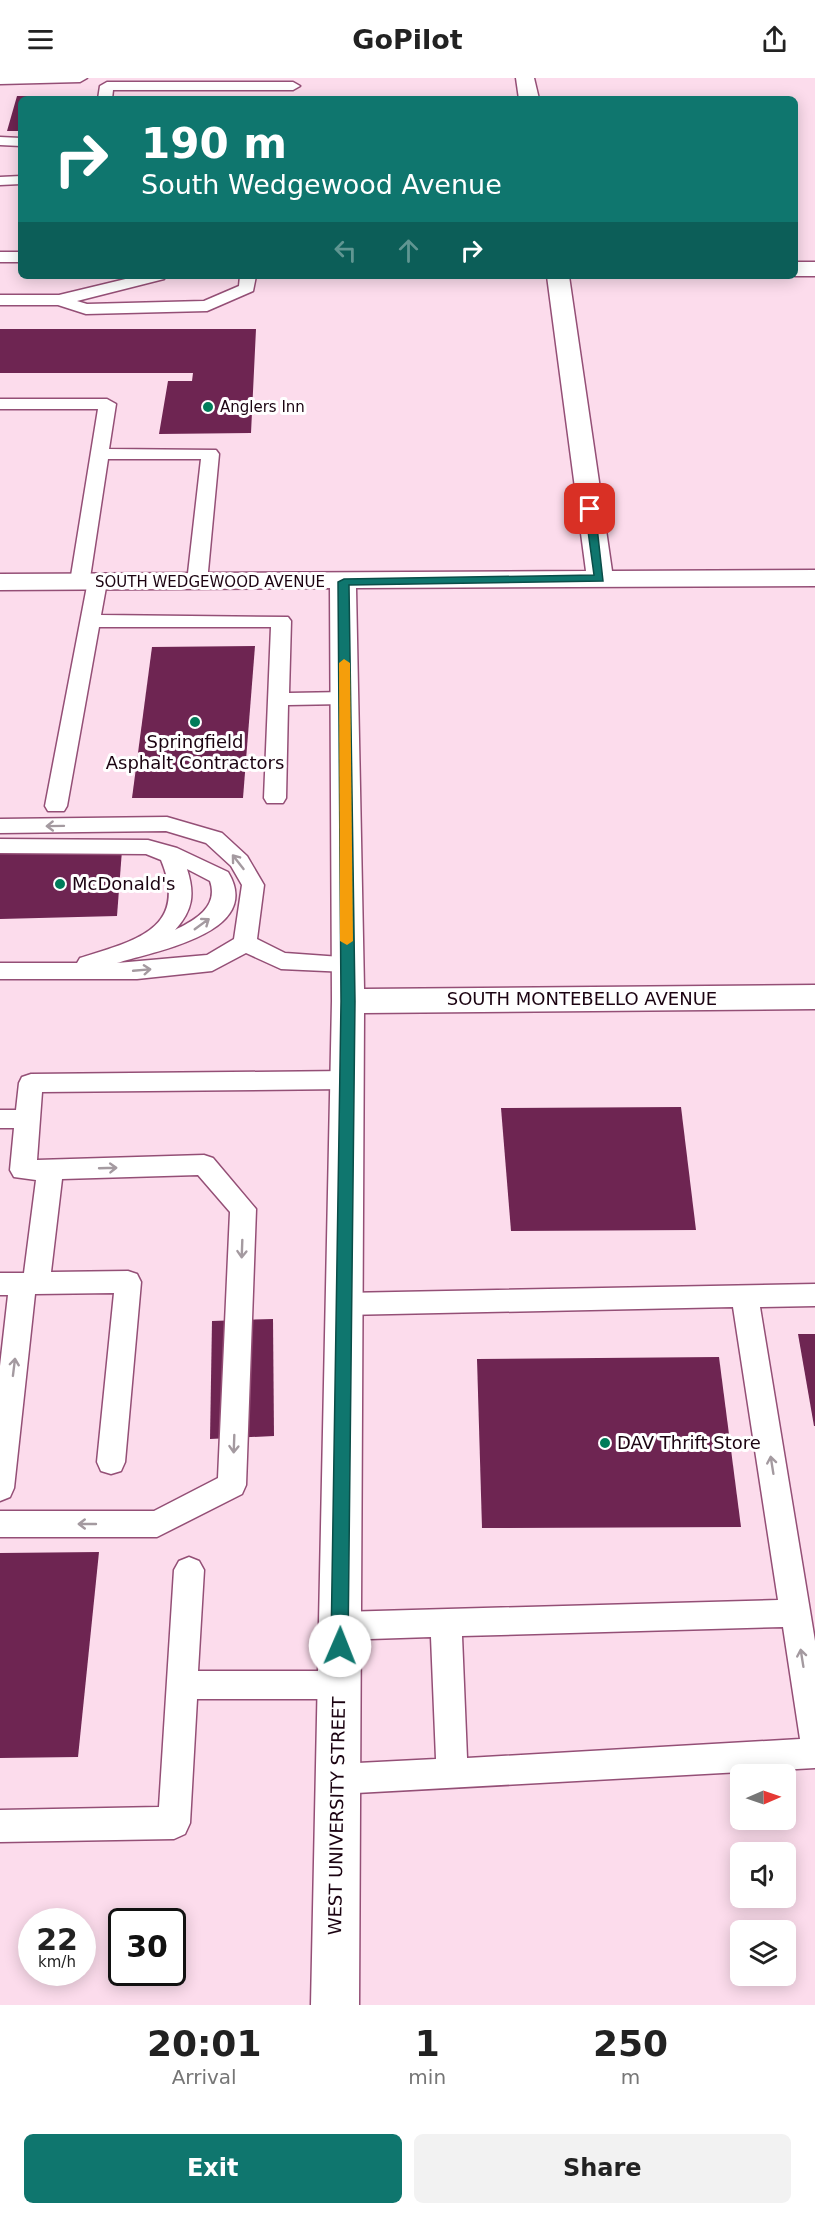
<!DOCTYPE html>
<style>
:root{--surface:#fff;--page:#f2f2f2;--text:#222;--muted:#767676;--accent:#0f766e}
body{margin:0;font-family:"DejaVu Sans",sans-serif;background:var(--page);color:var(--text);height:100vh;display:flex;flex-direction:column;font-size:22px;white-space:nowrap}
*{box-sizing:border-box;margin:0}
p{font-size:20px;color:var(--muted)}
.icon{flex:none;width:33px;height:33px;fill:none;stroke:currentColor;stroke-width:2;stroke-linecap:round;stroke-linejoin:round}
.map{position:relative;height:1927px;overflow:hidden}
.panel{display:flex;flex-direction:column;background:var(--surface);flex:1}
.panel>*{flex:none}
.hud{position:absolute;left:18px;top:18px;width:780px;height:183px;border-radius:9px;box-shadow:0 3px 15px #0003;background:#0f766e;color:#fff;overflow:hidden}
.needle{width:39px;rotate:88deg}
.fabs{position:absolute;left:730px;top:1686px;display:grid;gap:12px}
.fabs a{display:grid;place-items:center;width:66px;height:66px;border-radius:9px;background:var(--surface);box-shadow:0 3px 15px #0003;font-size:30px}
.speed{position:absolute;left:18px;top:1830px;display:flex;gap:12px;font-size:30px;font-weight:700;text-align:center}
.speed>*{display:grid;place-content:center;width:78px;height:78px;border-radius:50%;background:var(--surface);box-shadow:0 3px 15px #0003;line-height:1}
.speed small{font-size:15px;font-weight:400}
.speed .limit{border:3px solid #111;border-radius:9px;background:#fff;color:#111}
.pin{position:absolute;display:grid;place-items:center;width:51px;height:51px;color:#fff;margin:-26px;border-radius:12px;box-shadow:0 3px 9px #0006}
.me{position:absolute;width:66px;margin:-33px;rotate:1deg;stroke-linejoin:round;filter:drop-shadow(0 0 4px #0008)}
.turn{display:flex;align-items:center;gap:21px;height:126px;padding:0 24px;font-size:27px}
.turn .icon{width:78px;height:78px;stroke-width:2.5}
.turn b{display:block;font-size:42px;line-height:51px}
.lanes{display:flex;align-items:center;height:57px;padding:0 24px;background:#0003;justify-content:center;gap:30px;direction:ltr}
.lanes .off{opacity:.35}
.eta{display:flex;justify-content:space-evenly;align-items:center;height:102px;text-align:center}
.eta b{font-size:36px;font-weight:600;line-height:42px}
.cta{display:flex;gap:12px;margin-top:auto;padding:12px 24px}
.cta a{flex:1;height:69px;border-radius:9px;background:var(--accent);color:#fff;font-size:24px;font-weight:600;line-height:69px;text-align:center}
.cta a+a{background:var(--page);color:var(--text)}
header{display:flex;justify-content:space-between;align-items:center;height:78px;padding:0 24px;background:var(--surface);font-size:27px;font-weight:600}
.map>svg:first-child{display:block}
</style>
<header><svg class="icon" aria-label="menu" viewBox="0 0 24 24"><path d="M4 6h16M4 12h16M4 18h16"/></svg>GoPilot<svg class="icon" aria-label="share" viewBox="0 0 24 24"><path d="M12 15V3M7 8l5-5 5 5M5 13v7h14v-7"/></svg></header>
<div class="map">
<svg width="815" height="1927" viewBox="0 0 815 1927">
<rect width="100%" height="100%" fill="#fcdcec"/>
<g fill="#6e2552">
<path d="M17 18H70V21H21V53H7Z"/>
<path d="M0 251H256L251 355 159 356 168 303H192L193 295H0Z"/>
<path d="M255 568 243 720H132L152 569Z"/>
<path d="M122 772 117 838 0 841V775Z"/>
<path d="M681 1029 696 1152 511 1153 501 1030Z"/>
<path d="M273 1241 274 1358 210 1361 212 1243Z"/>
<path d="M798 1256H815V1348H814Z"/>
<path d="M719 1279 741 1449 482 1450 477 1281Z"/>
<path d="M99 1474 78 1679 0 1680V1475Z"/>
</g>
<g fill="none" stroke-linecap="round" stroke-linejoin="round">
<defs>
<g id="lane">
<path d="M0 0H87L80 4 0 6Z"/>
<path d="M107 4H293L300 8 293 12H113L112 21H98L100 8Z"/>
<path d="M0 59 21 60V68L0 67Z"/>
<path d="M21 98V106L0 107V99Z"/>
<rect x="0" y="174" width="21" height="10"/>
<path d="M138 198H166L164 201 77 223 87 226 204 223 239 208 240 198H256L253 213 207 233 86 236 58 227H0V217H59Z"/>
<path d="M0 321H107L116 326 109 371 216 372 219 376 207 504 204 508 197 510 187 504 201 381H108L90 500 97 498 107 504 101 537 288 539 291 543 289 615 345 614 352 616 355 620 352 624 345 626 288 627 286 720 283 725H267L264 720 271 549H99L67 728 64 733H48L45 728 87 508H73L70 504 98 331H0Z"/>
<path d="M167 739 222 755 247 778 264 807 257 861 285 875 355 880 359 886 355 892 347 894 281 891 246 875 212 893 137 901H0V885H77L80 880C133 863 190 852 161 782L146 776 0 775V761L148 762 177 770 228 794C265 855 154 873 117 885L207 877 234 861 242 807 231 788 206 765 166 753 0 755V741ZM187 791 210 803C219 829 195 842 175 852 193 832 195 816 187 791Z"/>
<path d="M346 993 355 996 358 1002 355 1008 346 1011 42 1014 37 1082 204 1077 213 1080 256 1131 246 1407 242 1416 157 1459H0V1433H154L218 1400 230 1134 198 1097 62 1101 51 1194 128 1193 137 1196 141 1204 125 1384 121 1393 111 1396 101 1393 97 1384 114 1215 35 1216 14 1410 10 1419 0 1423V1288L8 1217H0V1195H24L36 1102 14 1099 10 1092 14 1050H0V1032H16L19 1005 22 999 31 996Z"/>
<path d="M815 1206V1228L760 1229 815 1563V1690L338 1716 327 1712 322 1701 327 1690 338 1686 436 1681 431 1559 340 1562 329 1558 325 1548 329 1538 340 1534 778 1522 733 1229 344 1237 335 1234 331 1226 335 1218 344 1215ZM783 1549 800 1661 467 1680 462 1558Z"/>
<path d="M189 1479 199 1483 204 1492 198 1593H339L350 1597 354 1607 350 1617 339 1621H197L190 1745 185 1756 174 1761 0 1764V1732L159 1729 174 1492 179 1483Z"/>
</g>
<g id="street">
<path d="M516 0H534L539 21H519Z"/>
<rect x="795" y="184" width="20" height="14"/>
<path d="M547 198H569L612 493 815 492V508L356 510 364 911 815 907V931L364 935 359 1927H311L332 923 330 510 0 512V496L586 493Z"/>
</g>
</defs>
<use href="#lane" stroke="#944f76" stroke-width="3"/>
<use href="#street" stroke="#944f76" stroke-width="3"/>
<use href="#lane" fill="#fff" fill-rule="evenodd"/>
<use href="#street" fill="#fff" fill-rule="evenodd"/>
</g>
<defs><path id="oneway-shaft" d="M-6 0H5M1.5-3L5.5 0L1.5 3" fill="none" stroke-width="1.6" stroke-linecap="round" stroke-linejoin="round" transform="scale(1.5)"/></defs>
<g stroke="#a49aa0">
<use href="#oneway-shaft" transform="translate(55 748) rotate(179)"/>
<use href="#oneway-shaft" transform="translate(238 784) rotate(-128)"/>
<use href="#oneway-shaft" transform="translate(202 846) rotate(-36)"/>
<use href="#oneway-shaft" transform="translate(142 892) rotate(-5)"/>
<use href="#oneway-shaft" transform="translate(108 1090) rotate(-2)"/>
<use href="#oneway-shaft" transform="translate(242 1171) rotate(92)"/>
<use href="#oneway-shaft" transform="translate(14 1289) rotate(-83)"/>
<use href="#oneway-shaft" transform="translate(234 1366) rotate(92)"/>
<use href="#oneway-shaft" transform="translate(772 1387) rotate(-99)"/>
<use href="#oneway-shaft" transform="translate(87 1446) rotate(180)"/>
<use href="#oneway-shaft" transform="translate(802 1580) rotate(-99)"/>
</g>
<path fill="#0f766e" stroke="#0a4d48" stroke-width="1.5" d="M590 428 595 431 603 503 349 507 355 923 348 1568 346 1573 340 1576 333 1573 331 1568 341 923 338 504 344 501 594 497 585 431Z"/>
<path fill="#f59e0b" d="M344 581 350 585 353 863 347 867 340 863 339 585Z"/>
<g fill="#007c5a" stroke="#fff" stroke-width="2">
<circle cx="208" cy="329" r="6"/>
<circle cx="195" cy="644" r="6"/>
<circle cx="60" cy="806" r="6"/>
<circle cx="605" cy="1365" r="6"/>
</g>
<g text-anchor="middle" stroke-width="6" stroke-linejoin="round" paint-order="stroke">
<g font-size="15" fill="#1b0311" stroke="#fff" text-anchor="start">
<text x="220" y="334">Anglers Inn</text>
</g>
<g font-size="15" fill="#1b0311" stroke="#fff">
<text x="210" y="509">SOUTH WEDGEWOOD AVENUE</text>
</g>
<g font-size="18" fill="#1b0311" stroke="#fff" text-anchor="start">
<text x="195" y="670" text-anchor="middle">Springfield<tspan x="195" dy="21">Asphalt Contractors</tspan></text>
<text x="72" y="812">McDonald's</text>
<text x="617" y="1371">DAV Thrift Store</text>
</g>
<g font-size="18" fill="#1b0311" stroke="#fff">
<text x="582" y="927">SOUTH MONTEBELLO AVENUE</text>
<text transform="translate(337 1738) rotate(-89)" y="6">WEST UNIVERSITY STREET</text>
</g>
</g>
</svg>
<div class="fabs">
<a><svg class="needle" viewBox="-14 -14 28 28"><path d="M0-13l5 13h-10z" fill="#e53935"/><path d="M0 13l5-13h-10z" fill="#767676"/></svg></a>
<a><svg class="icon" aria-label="sound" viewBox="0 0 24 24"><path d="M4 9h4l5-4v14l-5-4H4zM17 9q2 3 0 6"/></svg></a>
<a><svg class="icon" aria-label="layers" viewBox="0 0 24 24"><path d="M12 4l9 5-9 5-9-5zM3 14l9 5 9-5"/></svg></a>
</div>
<div class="speed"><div>22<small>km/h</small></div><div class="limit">30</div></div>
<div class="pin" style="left:590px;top:431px;background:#d93025"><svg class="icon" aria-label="arrive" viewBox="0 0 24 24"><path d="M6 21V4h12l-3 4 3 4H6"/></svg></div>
<svg class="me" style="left:340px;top:1568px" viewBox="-20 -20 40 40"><circle r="19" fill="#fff"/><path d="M0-13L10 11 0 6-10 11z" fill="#0f766e"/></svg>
<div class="hud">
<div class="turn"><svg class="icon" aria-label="right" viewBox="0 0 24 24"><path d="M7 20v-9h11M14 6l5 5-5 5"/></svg><div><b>190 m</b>South Wedgewood Avenue</div></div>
<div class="lanes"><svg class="icon off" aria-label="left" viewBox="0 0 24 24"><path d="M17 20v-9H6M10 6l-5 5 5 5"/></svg><svg class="icon off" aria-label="ahead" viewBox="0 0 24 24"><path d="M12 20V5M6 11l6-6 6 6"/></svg><svg class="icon" aria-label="right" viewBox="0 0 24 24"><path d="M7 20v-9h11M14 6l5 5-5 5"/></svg></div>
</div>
</div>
<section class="panel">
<div class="eta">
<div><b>20:01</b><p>Arrival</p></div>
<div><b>1</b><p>min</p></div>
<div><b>250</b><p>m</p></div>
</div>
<div class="cta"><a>Exit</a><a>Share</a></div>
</section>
